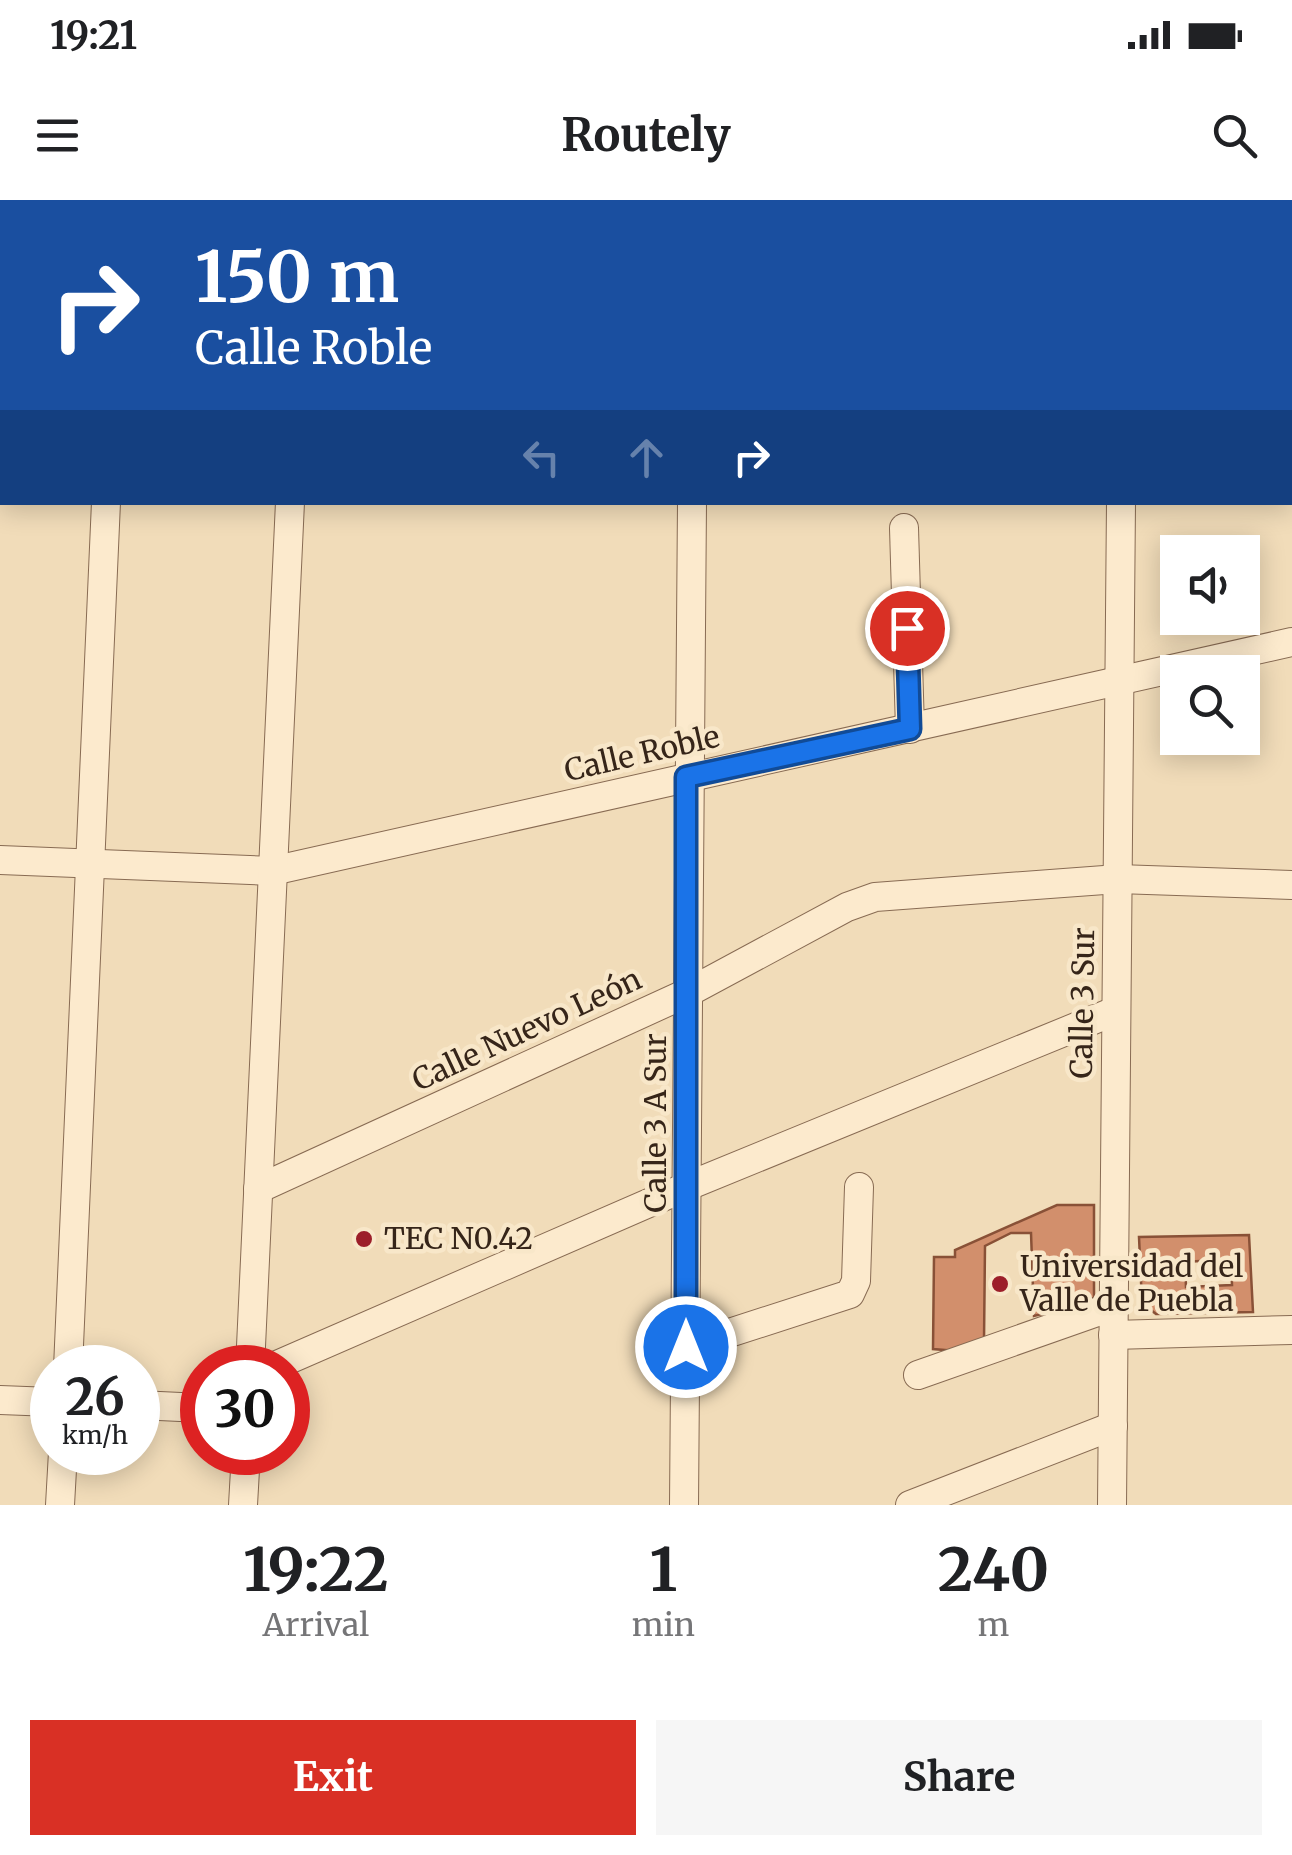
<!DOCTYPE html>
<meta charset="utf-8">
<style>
:root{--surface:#fff;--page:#f6f6f6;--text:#202124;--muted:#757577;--accent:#d93025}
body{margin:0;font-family:Merriweather,serif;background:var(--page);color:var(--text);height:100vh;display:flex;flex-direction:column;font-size:38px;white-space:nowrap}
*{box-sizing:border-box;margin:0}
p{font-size:32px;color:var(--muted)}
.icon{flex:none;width:55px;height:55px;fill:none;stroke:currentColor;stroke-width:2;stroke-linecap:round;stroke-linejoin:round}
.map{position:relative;height:1305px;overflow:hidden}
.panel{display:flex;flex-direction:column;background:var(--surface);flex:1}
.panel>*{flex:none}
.top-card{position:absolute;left:0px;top:0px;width:1292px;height:305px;box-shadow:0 5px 25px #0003;background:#1a4fa0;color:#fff;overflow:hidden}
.fabs{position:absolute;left:1160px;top:335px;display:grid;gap:20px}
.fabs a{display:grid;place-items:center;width:100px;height:100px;border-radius:0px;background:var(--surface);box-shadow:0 5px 25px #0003;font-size:50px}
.speed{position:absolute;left:30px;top:1145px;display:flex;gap:20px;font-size:50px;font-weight:700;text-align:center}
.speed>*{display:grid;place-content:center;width:130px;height:130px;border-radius:50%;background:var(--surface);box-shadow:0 5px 25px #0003;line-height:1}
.speed small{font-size:25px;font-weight:400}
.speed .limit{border:15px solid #d22;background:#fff;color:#111}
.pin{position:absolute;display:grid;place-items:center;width:85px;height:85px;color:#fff;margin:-42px;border:5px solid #fff;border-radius:50%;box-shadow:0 2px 10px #0007}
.me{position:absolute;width:110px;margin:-55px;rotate:0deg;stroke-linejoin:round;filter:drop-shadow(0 0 8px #0008)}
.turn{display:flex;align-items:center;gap:35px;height:210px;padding:0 30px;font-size:45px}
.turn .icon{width:130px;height:130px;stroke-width:2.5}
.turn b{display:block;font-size:70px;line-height:85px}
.lanes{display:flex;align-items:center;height:95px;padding:0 30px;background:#0003;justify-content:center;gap:50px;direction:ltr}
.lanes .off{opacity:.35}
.eta{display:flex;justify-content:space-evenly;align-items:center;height:170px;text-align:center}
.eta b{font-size:60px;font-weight:700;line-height:70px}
.primary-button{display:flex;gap:20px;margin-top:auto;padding:20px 30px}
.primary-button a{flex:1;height:115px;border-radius:0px;background:var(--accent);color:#fff;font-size:40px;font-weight:700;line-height:115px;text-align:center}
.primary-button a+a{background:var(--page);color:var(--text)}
.status{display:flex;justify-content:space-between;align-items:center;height:70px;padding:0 50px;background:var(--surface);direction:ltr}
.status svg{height:28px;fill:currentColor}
header{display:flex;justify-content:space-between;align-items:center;height:130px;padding:0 30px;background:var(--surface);font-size:45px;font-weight:700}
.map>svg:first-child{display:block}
</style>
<div class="status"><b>19:21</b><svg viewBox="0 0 49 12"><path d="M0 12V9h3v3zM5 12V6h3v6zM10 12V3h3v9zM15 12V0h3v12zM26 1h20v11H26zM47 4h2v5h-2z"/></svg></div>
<header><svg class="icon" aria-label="menu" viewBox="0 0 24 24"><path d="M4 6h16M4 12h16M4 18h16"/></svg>Routely<svg class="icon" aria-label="search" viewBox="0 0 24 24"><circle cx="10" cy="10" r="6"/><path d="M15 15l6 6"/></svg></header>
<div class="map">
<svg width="1292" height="1305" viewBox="0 0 1292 1305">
<rect width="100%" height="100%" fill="#f1dcb9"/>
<g fill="#d28f6c" stroke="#895137" stroke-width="2.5" fill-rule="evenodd">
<path d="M1057 1005H1094V1098L1067 1099V1108L1034 1116 1031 1033H1011L985 1046 984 1141 957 1151 933 1149 934 1057H955V1050Z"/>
<path d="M1249 1035 1253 1112 1156 1114 1142 1103 1139 1037ZM1231 1059 1232 1085 1186 1087 1185 1062Z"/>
</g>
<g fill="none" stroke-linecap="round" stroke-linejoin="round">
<defs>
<g id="minor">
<path d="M1118 0V2"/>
<path d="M97 2 99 0"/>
<path d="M297 2V0"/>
<path d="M695 2V0"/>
<path d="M0 93 2 91"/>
<path d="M0 150 2 148"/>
<path d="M904 328 910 529"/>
<path d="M0 660 272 671 1292 442"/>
<path d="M258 989 689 792 847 707 875 697 1118 679 1292 685"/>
<path d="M1113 1135 1292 1130"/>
<path d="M686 1147 850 1094 856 1081 859 987"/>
<path d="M68 1168 106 302"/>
<path d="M250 1168 290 302"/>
<path d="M270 1168 688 986 1115 811"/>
<path d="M918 1175 1114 1106"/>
<path d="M0 1200 52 1202"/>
<path d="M138 1205 202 1208"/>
<path d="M60 1305 63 1252"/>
<path d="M243 1305 246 1252"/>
<path d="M684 1305 692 302"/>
<path d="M910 1305 1113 1226"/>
<path d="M1112 1305 1121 302"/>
</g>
<path id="major" d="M121 0 128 2"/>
</defs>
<use href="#minor" stroke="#886b53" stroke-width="30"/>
<use href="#major" stroke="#553a28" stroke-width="38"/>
<use href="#minor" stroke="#fceacd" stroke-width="28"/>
<use href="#major" stroke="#f9cf8c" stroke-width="35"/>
</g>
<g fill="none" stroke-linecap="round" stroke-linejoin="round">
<defs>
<path id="route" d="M686 1147V577L910 529 907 428"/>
</defs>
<use href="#route" stroke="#114b97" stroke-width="25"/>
<use href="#route" stroke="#1a73e8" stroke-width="18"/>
</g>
<g fill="#9c1e29" stroke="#f8e7c9" stroke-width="4">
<circle cx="364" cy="1039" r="10"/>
<circle cx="1000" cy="1084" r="10"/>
</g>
<g text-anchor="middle" stroke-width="9" stroke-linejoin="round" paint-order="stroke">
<g font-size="30" fill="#362519" stroke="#f8e7c9">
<text transform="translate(642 554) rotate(-13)" y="10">Calle Roble</text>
<text transform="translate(1083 803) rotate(-89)" y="10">Calle 3 Sur</text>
<text transform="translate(527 830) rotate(-25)" y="10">Calle Nuevo León</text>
<text transform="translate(656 923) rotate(-90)" y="10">Calle 3 A Sur</text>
</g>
<g font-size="30" fill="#362519" stroke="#f8e7c9" text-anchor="start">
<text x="384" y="1049">TEC N0.42</text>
<text x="1020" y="1077">Universidad del<tspan x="1020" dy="34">Valle de Puebla</tspan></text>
</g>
</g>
</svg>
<div class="fabs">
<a><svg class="icon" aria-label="sound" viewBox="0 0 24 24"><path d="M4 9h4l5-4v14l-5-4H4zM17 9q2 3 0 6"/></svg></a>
<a><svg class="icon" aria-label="search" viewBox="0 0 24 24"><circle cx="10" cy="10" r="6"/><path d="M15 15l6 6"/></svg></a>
</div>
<div class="speed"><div>26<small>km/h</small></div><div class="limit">30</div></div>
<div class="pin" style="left:907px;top:428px;background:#d93025"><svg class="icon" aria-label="arrive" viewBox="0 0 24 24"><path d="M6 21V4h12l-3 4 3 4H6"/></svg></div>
<svg class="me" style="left:686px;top:1147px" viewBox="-20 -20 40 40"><circle r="17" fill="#1a73e8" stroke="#fff" stroke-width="3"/><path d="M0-11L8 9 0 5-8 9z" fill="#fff"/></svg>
<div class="top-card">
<div class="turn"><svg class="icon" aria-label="right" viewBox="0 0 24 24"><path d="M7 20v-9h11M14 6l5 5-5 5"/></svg><div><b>150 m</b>Calle Roble</div></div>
<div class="lanes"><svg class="icon off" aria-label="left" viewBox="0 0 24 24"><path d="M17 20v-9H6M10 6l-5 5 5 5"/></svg><svg class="icon off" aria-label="ahead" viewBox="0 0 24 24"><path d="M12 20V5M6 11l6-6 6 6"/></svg><svg class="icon" aria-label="right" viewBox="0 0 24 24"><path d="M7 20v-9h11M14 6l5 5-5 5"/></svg></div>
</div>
</div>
<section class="panel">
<div class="eta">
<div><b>19:22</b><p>Arrival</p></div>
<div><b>1</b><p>min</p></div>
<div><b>240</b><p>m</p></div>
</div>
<div class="primary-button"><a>Exit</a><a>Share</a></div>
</section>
